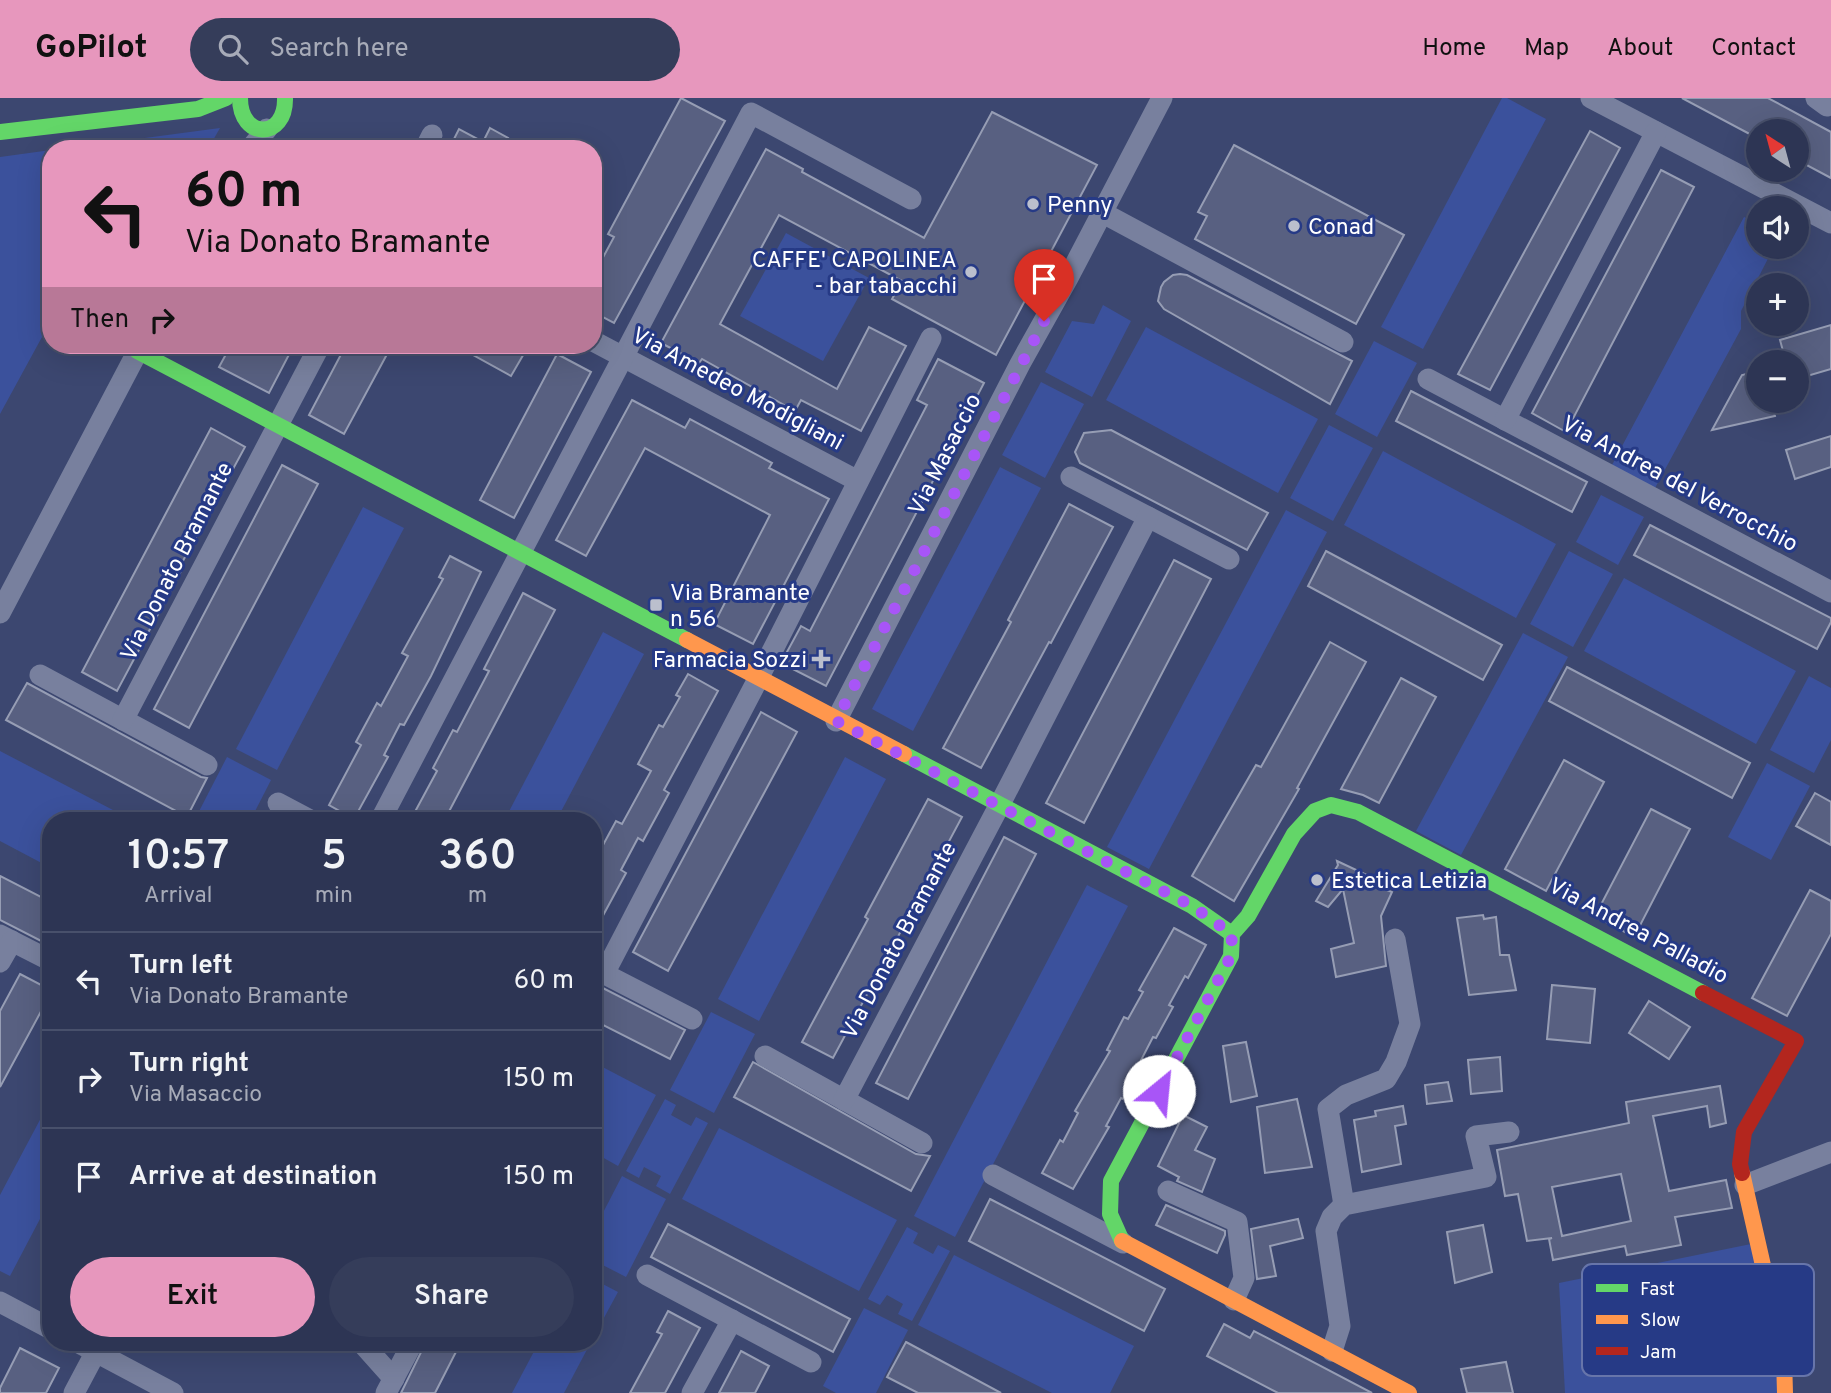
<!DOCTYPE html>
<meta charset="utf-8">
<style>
:root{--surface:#2d3554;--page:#353d5a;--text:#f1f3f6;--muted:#a7abb8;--line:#48506b;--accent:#e797bd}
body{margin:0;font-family:Overpass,sans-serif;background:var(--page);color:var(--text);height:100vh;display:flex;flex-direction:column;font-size:26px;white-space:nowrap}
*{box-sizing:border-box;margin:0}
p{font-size:23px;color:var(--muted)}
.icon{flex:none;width:38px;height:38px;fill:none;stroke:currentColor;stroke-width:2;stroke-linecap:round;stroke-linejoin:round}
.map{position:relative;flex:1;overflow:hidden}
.drawer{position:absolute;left:42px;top:714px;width:560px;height:539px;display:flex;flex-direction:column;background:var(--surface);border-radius:28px;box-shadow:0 7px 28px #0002,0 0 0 2px var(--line)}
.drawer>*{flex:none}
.hud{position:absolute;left:42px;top:42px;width:560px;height:214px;border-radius:28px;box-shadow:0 7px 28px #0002,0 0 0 2px var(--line);background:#e797bd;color:#111;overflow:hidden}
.needle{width:46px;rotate:324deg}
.controls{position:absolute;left:1746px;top:21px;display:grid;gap:14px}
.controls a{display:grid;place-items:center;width:63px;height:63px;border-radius:50%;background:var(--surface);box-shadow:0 7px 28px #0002,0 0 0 2px var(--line);font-size:35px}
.pin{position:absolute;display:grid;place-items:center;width:60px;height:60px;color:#fff;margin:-72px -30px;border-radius:50% 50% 50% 0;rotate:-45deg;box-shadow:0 0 7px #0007}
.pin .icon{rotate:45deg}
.me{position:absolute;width:77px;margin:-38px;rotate:28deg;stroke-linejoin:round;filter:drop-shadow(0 0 5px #0008)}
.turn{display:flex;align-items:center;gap:24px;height:147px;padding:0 28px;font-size:32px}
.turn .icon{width:91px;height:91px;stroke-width:2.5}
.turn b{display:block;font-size:49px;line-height:60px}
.then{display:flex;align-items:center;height:66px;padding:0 28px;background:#0003;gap:14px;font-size:26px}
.eta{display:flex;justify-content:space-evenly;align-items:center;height:119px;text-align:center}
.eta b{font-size:42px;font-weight:600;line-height:49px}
.cta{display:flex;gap:14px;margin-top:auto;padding:14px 28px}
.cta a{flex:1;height:80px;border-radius:42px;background:var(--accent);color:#111;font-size:28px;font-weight:600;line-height:80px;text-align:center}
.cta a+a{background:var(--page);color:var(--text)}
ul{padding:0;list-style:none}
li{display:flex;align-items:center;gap:21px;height:98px;padding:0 28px;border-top:2px solid var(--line)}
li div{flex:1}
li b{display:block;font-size:26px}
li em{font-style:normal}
header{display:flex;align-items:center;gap:42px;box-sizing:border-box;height:98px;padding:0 35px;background:var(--accent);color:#111}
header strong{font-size:33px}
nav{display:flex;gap:38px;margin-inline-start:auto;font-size:24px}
.search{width:490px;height:63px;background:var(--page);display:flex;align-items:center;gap:18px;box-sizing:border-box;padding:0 24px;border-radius:38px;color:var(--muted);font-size:26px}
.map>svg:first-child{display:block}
</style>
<header>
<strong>GoPilot</strong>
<div class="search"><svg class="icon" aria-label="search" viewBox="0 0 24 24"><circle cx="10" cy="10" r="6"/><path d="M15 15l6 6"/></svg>Search here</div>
<nav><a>Home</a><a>Map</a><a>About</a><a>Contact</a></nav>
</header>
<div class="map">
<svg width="1831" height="1295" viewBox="0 0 1831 1295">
<rect width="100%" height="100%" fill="#3c4770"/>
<g fill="#3b519c">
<path d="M1502 0H1507L1546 21 1423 251 1381 229Z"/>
<path d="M220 30 208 51H62Z"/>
<path d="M51 52V229L48 228 0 316V59Z"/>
<path d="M1744 119 1759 126V149H1774L1741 213V231L1655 390 1612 367Z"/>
<path d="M786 135 869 180 823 263 740 218Z"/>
<path d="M1103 207 1131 223 1092 299 1045 274 1072 223 1094 226Z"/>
<path d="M1146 229 1318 321 1278 395 1106 302Z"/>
<path d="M1374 243 1417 265 1377 339 1335 316Z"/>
<path d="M1041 284 1084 306 1045 380 1002 357Z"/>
<path d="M1329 327 1373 350 1333 423 1290 400Z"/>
<path d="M1383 353 1556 446 1516 520 1344 427Z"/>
<path d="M1000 369 1041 390 913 633 872 611Z"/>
<path d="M1601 397 1644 419 1618 467 1576 444Z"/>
<path d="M363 409 404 430 277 672 236 651Z"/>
<path d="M1286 412 1327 434 1149 771 1107 749Z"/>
<path d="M1569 453 1613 476 1573 549 1530 526Z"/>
<path d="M1624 480 1796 573 1756 646 1584 553Z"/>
<path d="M603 534 644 556 556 723H504Z"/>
<path d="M1523 535 1568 559 1461 757 1416 733Z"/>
<path d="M1809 578 1831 590V642L1814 675 1770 652Z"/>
<path d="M0 653 134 723H51V770L0 743Z"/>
<path d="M227 659 271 682 250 723H194Z"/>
<path d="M845 659 886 681 759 923 718 901Z"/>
<path d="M1767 665 1810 688 1771 762 1728 739Z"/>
<path d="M1087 787 1128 808 955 1139 914 1118Z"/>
<path d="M711 914 755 936 714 1015 670 992Z"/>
<path d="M593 964 656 997 618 1068 593 1054Z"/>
<path d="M51 1001V1100L10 1178 0 1173V1097Z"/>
<path d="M665 1001 676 1007 671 1017 691 1028 696 1019 708 1025 670 1096 656 1088 661 1078 644 1069 639 1080 626 1073Z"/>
<path d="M719 1030 897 1122 859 1193 682 1101Z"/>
<path d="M622 1078 666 1101 626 1179 593 1162V1134Z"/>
<path d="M907 1129 918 1135 913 1145 933 1156 938 1147 950 1153 912 1223 898 1216 903 1206 887 1197 880 1207 868 1201Z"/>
<path d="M1751 1146 1782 1295H1565L1559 1185Z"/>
<path d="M954 1157 1134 1248 1110 1295H1052L918 1227Z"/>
<path d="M593 1181 618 1194 593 1240Z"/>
<path d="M864 1210 908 1232 876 1295H836L823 1288Z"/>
<path d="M539 1244H591L564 1295H512Z"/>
</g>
<g fill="#586081" stroke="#969db4" stroke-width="2" fill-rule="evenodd">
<path d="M681 0 725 23 614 225 593 214V178L614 139 608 136Z"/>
<path d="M1682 0H1768L1831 34V80L1797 62V33H1759V41Z"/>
<path d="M992 14 1097 67 996 257 892 201 902 183 779 117 720 226 837 291 869 229 906 248 861 333 801 302 795 313 702 261 699 265 661 245 766 51 803 71 802 74 924 140Z"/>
<path d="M490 30 508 40 502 51H449L459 31 483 44Z"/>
<path d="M1590 33 1620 50 1490 292 1458 276Z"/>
<path d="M1234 47 1404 137 1356 226 1195 141 1207 118 1198 114Z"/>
<path d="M1661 72 1694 89 1566 334 1532 315Z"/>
<path d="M1180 176 1187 177 1352 263 1330 306 1164 211 1158 203 1161 189 1164 184 1173 177Z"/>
<path d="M1831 227V271L1797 281V264H1786L1780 242Z"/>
<path d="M231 247H294L269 295 219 269Z"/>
<path d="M346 247H392L344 336 309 317Z"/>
<path d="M455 247H529L511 278Z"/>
<path d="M557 256 591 274 514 420 480 402Z"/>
<path d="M938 261 984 285 826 588 781 565 801 528 810 533 927 307 917 302Z"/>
<path d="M1759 273V303H1771L1775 318 1712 332 1742 277Z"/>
<path d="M1411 293 1587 384 1572 414 1396 323Z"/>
<path d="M632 302 685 330 690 321 772 365 769 370 829 401 753 546 714 526 770 417 645 350 586 458 556 442Z"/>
<path d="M211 330 245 349 178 472 181 473 117 593 82 574Z"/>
<path d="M1111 332 1268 415 1247 452 1080 365 1075 354 1084 335Z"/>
<path d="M1831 338V369L1795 381 1786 352Z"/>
<path d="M282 367 318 386 189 630 154 611Z"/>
<path d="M1069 406 1113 429 1051 545 1049 544 981 670 943 650 1011 524 1008 522Z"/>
<path d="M1650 427 1831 520V524L1817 551 1634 457Z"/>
<path d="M1326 453 1502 547 1483 582 1308 488Z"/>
<path d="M450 458 481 474 431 578 404 627 400 626 384 657 388 659 354 721 329 707 361 647 356 644 377 605 381 608 408 558 402 555 443 481 439 479Z"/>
<path d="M1174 462 1211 481 1084 725 1046 705Z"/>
<path d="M523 495 555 512 444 723H410L437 673 433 670 453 632 457 634 489 573 484 571Z"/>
<path d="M1330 544 1366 564 1297 690 1299 691 1234 803 1192 778 1256 667 1261 669Z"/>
<path d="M1567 569 1750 665 1732 700 1549 603Z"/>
<path d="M688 576 718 593 664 692 669 695 643 743 638 740 621 772 626 775 593 836V780L602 764 596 760 616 723 622 726 651 673 638 666 659 627 663 629 680 599 676 597Z"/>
<path d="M1401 580 1436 599 1379 705 1363 697 1341 691Z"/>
<path d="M27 585 201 679 207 680 187 719 6 622Z"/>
<path d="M761 614 797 634 668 873 633 854Z"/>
<path d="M1564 662 1604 684 1546 793 1505 771Z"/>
<path d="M1815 695 1831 704V747L1796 728Z"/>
<path d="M928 701 962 719 833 960 802 944 868 821 865 819Z"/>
<path d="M1651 711 1690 731 1634 839 1595 818Z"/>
<path d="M1004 739 1036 756 908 1001 876 985Z"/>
<path d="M1337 763 1386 786 1384 791 1392 794 1381 818 1386 868 1336 879 1331 851 1354 845 1343 791 1328 809 1316 803 1338 767Z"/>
<path d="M0 778 51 804V848L0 822Z"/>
<path d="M1810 792 1831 803V836L1787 918 1752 900Z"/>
<path d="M1483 817 1484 821 1496 819 1500 857H1509L1516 892 1469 897 1457 820Z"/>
<path d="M1174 830 1206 847 1188 880 1185 878 1169 907 1173 909 1156 940 1153 939 1138 968 1140 970 1123 1001 1121 1000 1106 1028 1109 1029 1073 1091 1042 1075 1060 1042 1063 1044 1078 1015 1075 1013 1110 953 1107 952 1124 919 1128 921 1143 894 1139 892Z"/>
<path d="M20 876 51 892V895L0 989V913Z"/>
<path d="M593 885 685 932 670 961 593 922Z"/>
<path d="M1552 887 1595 891 1590 945 1547 941Z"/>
<path d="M1649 903 1690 929 1669 961 1629 935Z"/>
<path d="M1246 944 1257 998 1231 1004 1223 948Z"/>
<path d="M1500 959 1502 993 1471 996 1468 962Z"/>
<path d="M753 964 916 1056 930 1058 911 1093 734 999Z"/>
<path d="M1448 984 1452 1003 1427 1006 1425 987Z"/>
<path d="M1720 988 1726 1025 1710 1029 1707 1008 1653 1018 1669 1093 1726 1082 1732 1110 1675 1119 1681 1147 1627 1157 1625 1148 1553 1162 1549 1141 1552 1140 1527 1143 1518 1096 1505 1098 1497 1052 1629 1025 1626 1004ZM1621 1076 1631 1123 1562 1138 1552 1089Z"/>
<path d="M1297 1001 1312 1069 1265 1075 1257 1009Z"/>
<path d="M1403 1008 1406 1026 1395 1028 1401 1066 1362 1074 1354 1022 1376 1018 1375 1013Z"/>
<path d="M1183 1017 1207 1029 1195 1052 1215 1061 1202 1094 1177 1083 1179 1079 1158 1068Z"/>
<path d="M990 1101 1165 1191 1144 1233 969 1143Z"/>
<path d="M1166 1107 1225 1133V1137L1217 1155 1156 1127Z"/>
<path d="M1298 1121 1303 1140 1270 1148 1276 1178 1257 1181 1251 1131Z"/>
<path d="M668 1126 850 1221 833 1254 651 1159Z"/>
<path d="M1483 1127 1492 1174 1455 1185 1447 1134Z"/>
<path d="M668 1213 700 1230 665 1295H630L662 1236 657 1234Z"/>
<path d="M1224 1226 1250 1240 1254 1233 1372 1295H1278L1207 1258Z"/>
<path d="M461 1244 435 1295H401L426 1244Z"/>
<path d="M906 1244 1001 1295H918L887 1279Z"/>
<path d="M20 1250 59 1270 46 1295H0V1290Z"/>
<path d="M741 1253 769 1268 755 1295H719Z"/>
<path d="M1506 1264 1513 1295H1467L1461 1271Z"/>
</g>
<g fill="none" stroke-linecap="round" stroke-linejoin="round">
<g stroke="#78809e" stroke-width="21">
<path d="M1591 0 1831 125"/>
<path d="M1816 0 1827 8 1831 7"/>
<path d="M250 51 267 31"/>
<path d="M425 51 432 37"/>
<path d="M1103 115 1343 244"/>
<path d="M593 243 858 383"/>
<path d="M1428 281 1831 494"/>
<path d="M1505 322 1656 34"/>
<path d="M1071 379 1229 461"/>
<path d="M0 515 141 247"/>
<path d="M40 577 207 667"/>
<path d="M123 622 320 247"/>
<path d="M836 623 1020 266 1068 180 1162 0"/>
<path d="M278 705 312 723"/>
<path d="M380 723 751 15 911 101"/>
<path d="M0 837 51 863"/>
<path d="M0 864 12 843"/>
<path d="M593 870 692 921"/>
<path d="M604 876 758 581 931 240"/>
<path d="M765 958 922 1045"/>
<path d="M844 1002 999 708 1148 419"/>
<path d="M993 1077 1123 1145"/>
<path d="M1745 1087 1831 1054"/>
<path d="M1168 1093 1237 1124 1244 1180 1234 1202"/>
<path d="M1344 1107 1328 1011 1346 997 1386 981 1396 964 1410 926 1395 841"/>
<path d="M647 1177 811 1264"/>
<path d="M0 1204 51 1231"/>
<path d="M77 1244 173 1295"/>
<path d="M361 1244 394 1281"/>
<path d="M1332 1253 1340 1228 1326 1133 1332 1119 1344 1107 1486 1079 1476 1038 1509 1034"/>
<path d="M74 1295 101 1244"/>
<path d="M386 1295 413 1244"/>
<path d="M692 1295 732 1222"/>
</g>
<g stroke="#63d668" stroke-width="16">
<path d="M240 0C240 42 286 42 285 0"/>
<path d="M0 34 198 11 226 0"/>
<path d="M137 253 687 542"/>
<path d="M904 656 1192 808 1232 836"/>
<path d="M1122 1143 1110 1116 1111 1083 1231 858 1232 836 1248 818 1294 736 1315 713 1331 707 1358 714 1703 895"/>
</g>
<g stroke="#ff974d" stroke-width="16">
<path d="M687 542 904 656"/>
<path d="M1742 1075 1784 1260 1785 1295"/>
<path d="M1122 1143 1409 1295"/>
</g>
<path stroke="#b3261e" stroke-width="16" d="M1703 895 1796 943 1744 1034 1740 1066 1742 1075"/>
</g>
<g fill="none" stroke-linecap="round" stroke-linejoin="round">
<path stroke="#a855f7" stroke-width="12" stroke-dasharray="0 21.6" d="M1044 223 836 623 1192 808 1232 836 1231 858 1159 993"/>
</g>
<g fill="#bbbfcd" stroke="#263a86" stroke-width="2.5">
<circle cx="1033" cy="106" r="7"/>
<circle cx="1294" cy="128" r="7"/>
<circle cx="971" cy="174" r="7"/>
<rect x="649" y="500" width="14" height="14" rx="3.5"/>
<path d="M817.5 550.5h7v7h7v7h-7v7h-7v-7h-7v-7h7z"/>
<circle cx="1317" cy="782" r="7"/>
</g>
<g text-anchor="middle" stroke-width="6" stroke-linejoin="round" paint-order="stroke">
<g font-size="23" fill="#fff" stroke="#263a86" text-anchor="start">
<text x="1047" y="114">Penny</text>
<text x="1308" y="136">Conad</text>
<text x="957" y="169" text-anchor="end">CAFFE' CAPOLINEA<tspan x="957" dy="26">- bar tabacchi</tspan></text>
<text x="670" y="502">Via Bramante<tspan x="670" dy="26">n 56</tspan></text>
<text x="807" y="569" text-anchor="end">Farmacia Sozzi</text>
<text x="1331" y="790">Estetica Letizia</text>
</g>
<g font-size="23" fill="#fff" stroke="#263a86">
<text transform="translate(738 290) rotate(28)" y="8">Via Amedeo Modigliani</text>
<text transform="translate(944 356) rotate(-63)" y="8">Via Masaccio</text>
<text transform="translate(1680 385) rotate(28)" y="8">Via Andrea del Verrocchio</text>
<text transform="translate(176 463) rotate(-63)" y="8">Via Donato Bramante</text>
<text transform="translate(1639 832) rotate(28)" y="8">Via Andrea Palladio</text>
<text transform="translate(898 842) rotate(-62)" y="8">Via Donato Bramante</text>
</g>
</g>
<rect x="1582" y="1166" width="232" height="112" rx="10" fill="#263a86" stroke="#6775aa" stroke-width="2"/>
<rect x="1596" y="1186" width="32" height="8" fill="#63d668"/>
<rect x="1596" y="1217" width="32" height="9" fill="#ff974d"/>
<rect x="1596" y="1249" width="32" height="8" fill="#b3261e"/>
<g font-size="19" fill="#fff">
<text x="1640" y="1197">Fast</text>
<text x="1640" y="1228">Slow</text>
<text x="1640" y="1260">Jam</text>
</g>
</svg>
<div class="controls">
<a><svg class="needle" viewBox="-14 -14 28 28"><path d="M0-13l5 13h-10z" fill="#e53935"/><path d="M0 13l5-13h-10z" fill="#a7abb8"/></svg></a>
<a><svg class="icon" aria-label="sound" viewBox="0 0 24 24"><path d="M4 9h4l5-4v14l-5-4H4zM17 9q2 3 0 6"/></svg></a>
<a>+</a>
<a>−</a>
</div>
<div class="pin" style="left:1044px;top:223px;background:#d93025"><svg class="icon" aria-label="arrive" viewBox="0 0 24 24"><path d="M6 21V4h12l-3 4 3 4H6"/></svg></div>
<svg class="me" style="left:1159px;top:993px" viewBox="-20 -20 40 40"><circle r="19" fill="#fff"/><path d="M0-13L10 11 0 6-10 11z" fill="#a855f7"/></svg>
<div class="hud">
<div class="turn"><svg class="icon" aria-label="left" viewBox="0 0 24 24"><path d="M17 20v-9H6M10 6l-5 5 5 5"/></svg><div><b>60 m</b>Via Donato Bramante</div></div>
<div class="then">Then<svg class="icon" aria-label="right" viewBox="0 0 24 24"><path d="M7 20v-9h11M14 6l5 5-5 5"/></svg></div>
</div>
<section class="drawer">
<div class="eta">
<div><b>10:57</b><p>Arrival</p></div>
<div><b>5</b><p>min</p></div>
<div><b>360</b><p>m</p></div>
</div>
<ul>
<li><svg class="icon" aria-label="left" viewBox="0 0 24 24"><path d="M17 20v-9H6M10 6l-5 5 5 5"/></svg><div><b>Turn left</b><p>Via Donato Bramante</p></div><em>60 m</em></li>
<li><svg class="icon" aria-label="right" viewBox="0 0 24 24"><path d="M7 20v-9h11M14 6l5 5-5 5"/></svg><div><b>Turn right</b><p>Via Masaccio</p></div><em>150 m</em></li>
<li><svg class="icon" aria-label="arrive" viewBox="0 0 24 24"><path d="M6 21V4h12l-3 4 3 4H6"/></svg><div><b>Arrive at destination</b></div><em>150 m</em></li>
</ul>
<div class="cta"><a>Exit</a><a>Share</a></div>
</section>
</div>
